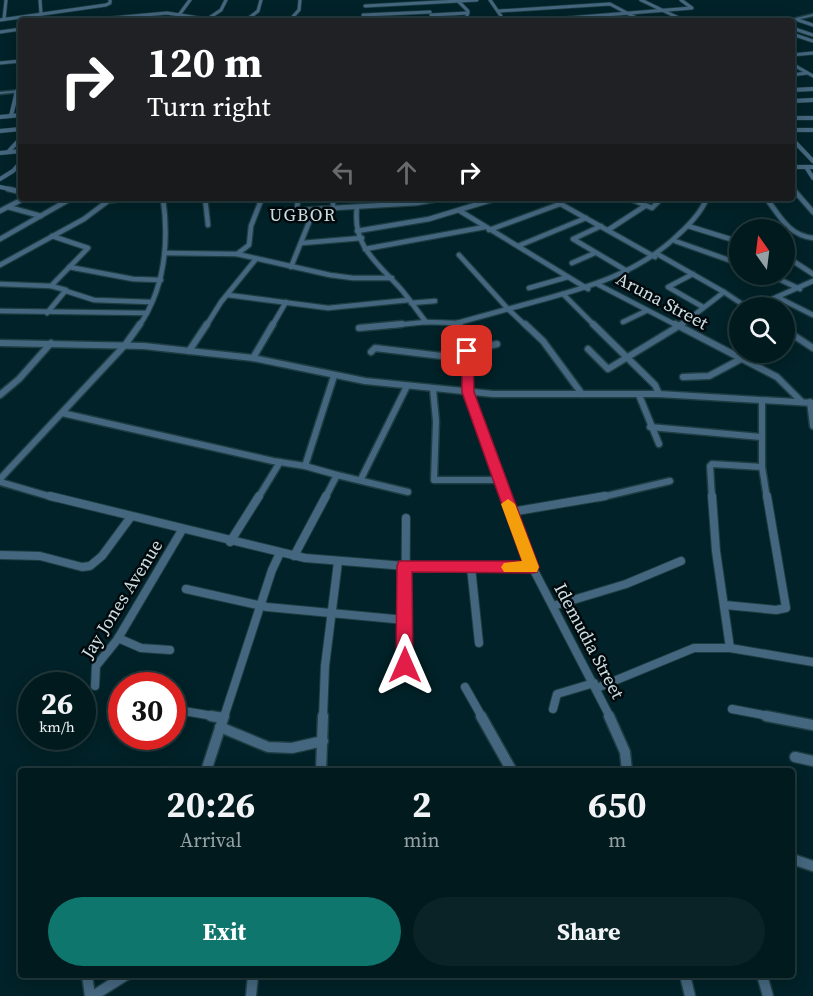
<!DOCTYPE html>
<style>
:root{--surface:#001a1e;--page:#0a2327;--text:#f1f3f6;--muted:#95a1a4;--line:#22383c;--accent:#0f766e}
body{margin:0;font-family:"Source Serif 4",serif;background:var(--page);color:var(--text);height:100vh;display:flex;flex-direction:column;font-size:22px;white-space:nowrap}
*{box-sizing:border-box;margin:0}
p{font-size:20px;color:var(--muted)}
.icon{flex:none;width:33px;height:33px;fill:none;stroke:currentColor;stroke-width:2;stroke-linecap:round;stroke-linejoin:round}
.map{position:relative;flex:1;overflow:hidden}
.drawer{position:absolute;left:18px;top:768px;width:777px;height:210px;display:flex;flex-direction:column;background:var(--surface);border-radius:6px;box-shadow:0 3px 15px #0003,0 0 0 2px var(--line)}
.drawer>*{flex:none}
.top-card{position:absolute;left:18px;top:18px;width:777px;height:183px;border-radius:6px;box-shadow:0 3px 15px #0003,0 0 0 2px var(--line);background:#202124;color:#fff;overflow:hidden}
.needle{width:39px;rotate:346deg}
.buttons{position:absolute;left:729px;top:219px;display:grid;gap:12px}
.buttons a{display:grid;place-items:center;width:66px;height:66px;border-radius:50%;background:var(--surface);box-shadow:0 3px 15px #0003,0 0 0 2px var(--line);font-size:30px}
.speed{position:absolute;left:18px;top:672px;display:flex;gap:12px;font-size:30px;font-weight:700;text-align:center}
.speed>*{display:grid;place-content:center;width:78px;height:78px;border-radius:50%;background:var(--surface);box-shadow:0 3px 15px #0003,0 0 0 2px var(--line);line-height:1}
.speed small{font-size:15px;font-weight:400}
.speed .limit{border:9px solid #d22;background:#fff;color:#111}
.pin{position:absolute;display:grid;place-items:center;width:51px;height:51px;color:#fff;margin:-26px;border-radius:12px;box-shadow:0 3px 9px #0006}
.me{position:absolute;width:66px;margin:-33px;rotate:0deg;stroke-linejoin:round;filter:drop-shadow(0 0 4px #0008)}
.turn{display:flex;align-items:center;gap:21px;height:126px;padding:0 30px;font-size:27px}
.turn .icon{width:78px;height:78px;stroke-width:2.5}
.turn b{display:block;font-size:42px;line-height:51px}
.lanes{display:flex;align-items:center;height:57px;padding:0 30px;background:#0003;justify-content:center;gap:30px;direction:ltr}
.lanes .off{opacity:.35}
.eta{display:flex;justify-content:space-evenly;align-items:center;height:102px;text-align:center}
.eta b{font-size:36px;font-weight:700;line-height:42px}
.button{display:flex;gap:12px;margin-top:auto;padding:12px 30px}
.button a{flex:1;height:69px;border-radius:36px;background:var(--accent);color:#fff;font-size:24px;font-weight:700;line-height:69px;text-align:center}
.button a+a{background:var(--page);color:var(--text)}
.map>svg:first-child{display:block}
</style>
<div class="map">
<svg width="813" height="996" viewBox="0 0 813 996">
<rect width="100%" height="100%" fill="#002228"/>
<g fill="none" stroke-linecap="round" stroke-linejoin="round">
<defs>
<g id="minor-far5">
<path d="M40 0 41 14"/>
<path d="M490 0 501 16V21"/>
<path d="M641 0 685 21"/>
<path d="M458 1 468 11 466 21"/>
<path d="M365 6 477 0"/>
<path d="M499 11 610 4 642 21"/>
<path d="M179 15 190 0"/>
<path d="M363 15 430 12"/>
<path d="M431 15 468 13"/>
<path d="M209 18 221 10 226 0"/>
<path d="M4 19 6 0"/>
<path d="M0 20 106 5 110 3V0"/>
<path d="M798 20 813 25"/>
<path d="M79 21 167 13 218 21"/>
<path d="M245 21 258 11 261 0"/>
<path d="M289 21 299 10 300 0"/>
<path d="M530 21 692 8 681 0"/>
<path d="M792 28 813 35"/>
<path d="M0 32 21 29"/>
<path d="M792 34 813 41"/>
<path d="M792 55 813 53"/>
<path d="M0 63 21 61"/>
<path d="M792 64 813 76"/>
<path d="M792 75 807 73"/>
</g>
<g id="minor-far4">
<path d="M792 90 813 89"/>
<path d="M792 101 813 100"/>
<path d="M11 116 17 91"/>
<path d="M0 117 21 115"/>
<path d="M792 118H813"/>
<path d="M792 130H813"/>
<path d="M0 131 21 129"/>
<path d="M792 139 813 161"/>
<path d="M8 152 21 138"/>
<path d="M0 153 21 151"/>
<path d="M792 167H813"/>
<path d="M806 167 813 178"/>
<path d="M0 179 13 171 21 162"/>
<path d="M0 187 14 190"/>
<path d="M792 188 794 190"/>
</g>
<g id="minor-far3">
<path d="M8 189 21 192"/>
<path d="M793 189 813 212"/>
<path d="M205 198 208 225"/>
<path d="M298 198 297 209 300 210 417 203 444 198"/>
<path d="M333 198V208"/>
<path d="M550 198 655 257"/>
<path d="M628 198 652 208 662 198"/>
<path d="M766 198C780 216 788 235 813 238"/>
<path d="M597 199 600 198"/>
<path d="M8 207 41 216"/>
<path d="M357 207C352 245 376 262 400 288 409 298 417 311 426 322"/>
<path d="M0 211 25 198"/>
<path d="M460 211 588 289"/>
<path d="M601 226 573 239 627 271"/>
<path d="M688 226 740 242"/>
<path d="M489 230 560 204"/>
<path d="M608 230 645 206"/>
<path d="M357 231 429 219 498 198"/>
<path d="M0 239 72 198"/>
<path d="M675 241 740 264"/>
<path d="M302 243 362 238"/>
<path d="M518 246 586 218"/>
<path d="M365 249 485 227"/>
<path d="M165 253 237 254 330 275 353 278H392"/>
<path d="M237 254 249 245 251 226 262 198"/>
<path d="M659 255 724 292 680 326"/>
<path d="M784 255 813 274"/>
<path d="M572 263 595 253"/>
<path d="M0 265 84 219 108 201 127 198"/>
<path d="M69 267 133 279 161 280"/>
<path d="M291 267 314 210"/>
<path d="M693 274 668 287 703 307"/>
<path d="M768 274 800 289"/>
<path d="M0 284 51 286 88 248 52 236"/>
<path d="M597 284 678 326"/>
<path d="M529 288 568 277"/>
<path d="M66 291 94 300 150 302"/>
<path d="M724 292 748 308"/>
<path d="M563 294 595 326"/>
<path d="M228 295 328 308 409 300"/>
<path d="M779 298 813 315"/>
<path d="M411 303 435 301"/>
<path d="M752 308 813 281"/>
<path d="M0 311 147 313"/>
<path d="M47 313 66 290 51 286"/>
<path d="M623 322 646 311"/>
<path d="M457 323 460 326"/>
<path d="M139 326C165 288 169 242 163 198"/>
<path d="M206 326 221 302 256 259"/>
<path d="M272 326 286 302"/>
<path d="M386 326 426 322 457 323 508 309 459 255"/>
<path d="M526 326 508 309C569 292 632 280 679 234 690 224 701 213 707 198"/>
</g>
<g id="minor-far2">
<path d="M458 324 481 348"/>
<path d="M525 324 543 341 582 394"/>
<path d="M593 324 655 385 659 394"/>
<path d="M675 324 777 377 802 402"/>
<path d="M359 328 402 324"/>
<path d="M784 329 813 348"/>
<path d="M0 343 144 346 253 358 365 381 493 394H659L813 403"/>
<path d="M497 344 467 351 468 392 505 498"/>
<path d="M588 349 608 369 682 324"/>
<path d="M189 351 207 324"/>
<path d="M371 352 375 348 467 359"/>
<path d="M253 358 273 324"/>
<path d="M683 377 709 376 741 359"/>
<path d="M433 389 436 421 434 480H500"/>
<path d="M0 395 19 379 51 343"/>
<path d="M639 395 659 444"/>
<path d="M762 401V467L767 498"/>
<path d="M810 402 813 426"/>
<path d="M62 413 273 461 305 466"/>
<path d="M650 427 761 437"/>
<path d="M337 475 408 492"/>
<path d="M0 479 125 345 140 324"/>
<path d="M361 479 407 386"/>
<path d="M0 482 55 498"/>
<path d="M258 498 280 462"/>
<path d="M325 498 337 475 305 466 334 376"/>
<path d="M598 498 670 481"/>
<path d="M712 498 710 466 712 464 762 467"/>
</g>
<g id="minor-far1">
<path d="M50 496 305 558 405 566 532 567"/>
<path d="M505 496 525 553 610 717"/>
<path d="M712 496 716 551 730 648"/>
<path d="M511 512 605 496"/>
<path d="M230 542 259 496"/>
<path d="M0 555 40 556 82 567 90 566 102 556 130 518"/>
<path d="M294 556 326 496"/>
<path d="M471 567 479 643"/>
<path d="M186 589 267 607 405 620"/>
<path d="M725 605 776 610 786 608 767 496"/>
<path d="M553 606 626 584 681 561"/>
<path d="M118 638 141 648 170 650"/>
<path d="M405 665 406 518"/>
<path d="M95 686 96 666 117 640 182 530"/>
<path d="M465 687 482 717"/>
<path d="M597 688 694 648H730L813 662"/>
<path d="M172 709 219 717"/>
<path d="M553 709 557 694 594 683"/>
<path d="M732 709 774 717"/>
<path d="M224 717 272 570 280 553"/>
<path d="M323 717 325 666 338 562"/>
</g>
<g id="minor">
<path d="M211 716 223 718"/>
<path d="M481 716 512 771"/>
<path d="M609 716 625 752 627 771"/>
<path d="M766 716 813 725"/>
<path d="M220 727 268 747 292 748 323 741"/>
<path d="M795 757 813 761"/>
<path d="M206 771 224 716"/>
<path d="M321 771 323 716"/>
<path d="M792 859 813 866"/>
<path d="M87 975 90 996"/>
<path d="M685 975 690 996"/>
<path d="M762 975 768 996"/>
<path d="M93 996 126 975"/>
<path d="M251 996 253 975"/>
</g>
<g id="tertiary">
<path d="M813 14V16L791 21H784Z"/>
<path d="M21 90V92L0 94V92Z"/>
</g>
</defs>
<use href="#minor-far5" stroke="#1d3d42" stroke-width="4.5"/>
<use href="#minor-far4" stroke="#1d3d42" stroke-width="5"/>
<use href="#minor-far3" stroke="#1d3d42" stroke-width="7"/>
<use href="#minor-far2" stroke="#1d3d42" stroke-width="9"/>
<use href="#minor-far1" stroke="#1d3d42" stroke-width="10"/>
<use href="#minor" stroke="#1d3d42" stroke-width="13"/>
<use href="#tertiary" stroke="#1d3d42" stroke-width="3"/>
<use href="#minor-far5" stroke="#44667e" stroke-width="3"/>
<use href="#minor-far4" stroke="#44667e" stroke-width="4"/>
<use href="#minor-far3" stroke="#44667e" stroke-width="4.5"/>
<use href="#minor-far2" stroke="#44667e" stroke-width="6"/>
<use href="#minor-far1" stroke="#44667e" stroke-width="8"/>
<use href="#minor" stroke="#44667e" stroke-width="10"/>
<use href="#tertiary" fill="#44667e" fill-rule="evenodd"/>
</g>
<path fill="#e11d48" stroke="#92132f" stroke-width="1.5" d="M467 348 473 351 474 392 539 567 537 572 532 573 412 572 413 665 411 670 405 672 399 670 396 665 397 566 399 561H522L462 392V351Z"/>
<path fill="#f59e0b" d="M508 499 515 504 539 567 537 572H504L501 567 504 563 522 561 501 504Z"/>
<g text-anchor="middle" stroke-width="5" stroke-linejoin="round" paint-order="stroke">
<g font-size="18" letter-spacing="1.5" fill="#cee0e4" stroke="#01090c">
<text x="303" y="221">UGBOR</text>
</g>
<g font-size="18" fill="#cee0e4" stroke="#01090c">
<text transform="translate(662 301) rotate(28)" y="6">Aruna Street</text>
<text transform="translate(122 599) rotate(-58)" y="6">Jay Jones Avenue</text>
<text transform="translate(589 641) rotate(62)" y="6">Idemudia Street</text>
</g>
</g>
</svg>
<div class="buttons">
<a><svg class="needle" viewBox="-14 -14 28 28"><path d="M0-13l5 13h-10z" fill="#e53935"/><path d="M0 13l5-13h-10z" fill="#95a1a4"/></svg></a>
<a><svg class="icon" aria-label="search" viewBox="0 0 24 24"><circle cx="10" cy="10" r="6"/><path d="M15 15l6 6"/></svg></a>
</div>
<div class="speed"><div>26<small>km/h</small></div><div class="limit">30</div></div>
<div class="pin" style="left:467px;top:351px;background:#d93025"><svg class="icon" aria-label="arrive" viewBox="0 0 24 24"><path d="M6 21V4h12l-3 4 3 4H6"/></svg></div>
<svg class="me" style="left:405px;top:665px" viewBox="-20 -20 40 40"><path d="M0-17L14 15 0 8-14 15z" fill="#e11d48" stroke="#fff" stroke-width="4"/></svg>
<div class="top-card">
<div class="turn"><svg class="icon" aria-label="right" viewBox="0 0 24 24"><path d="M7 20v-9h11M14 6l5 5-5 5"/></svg><div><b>120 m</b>Turn right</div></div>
<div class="lanes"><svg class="icon off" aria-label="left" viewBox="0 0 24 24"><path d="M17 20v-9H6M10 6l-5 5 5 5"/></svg><svg class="icon off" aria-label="ahead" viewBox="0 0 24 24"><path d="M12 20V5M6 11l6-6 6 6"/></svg><svg class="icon" aria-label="right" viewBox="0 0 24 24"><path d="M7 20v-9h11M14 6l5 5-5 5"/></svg></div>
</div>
<section class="drawer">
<div class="eta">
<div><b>20:26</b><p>Arrival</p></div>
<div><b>2</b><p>min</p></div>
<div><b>650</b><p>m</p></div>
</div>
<div class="button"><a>Exit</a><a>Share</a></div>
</section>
</div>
